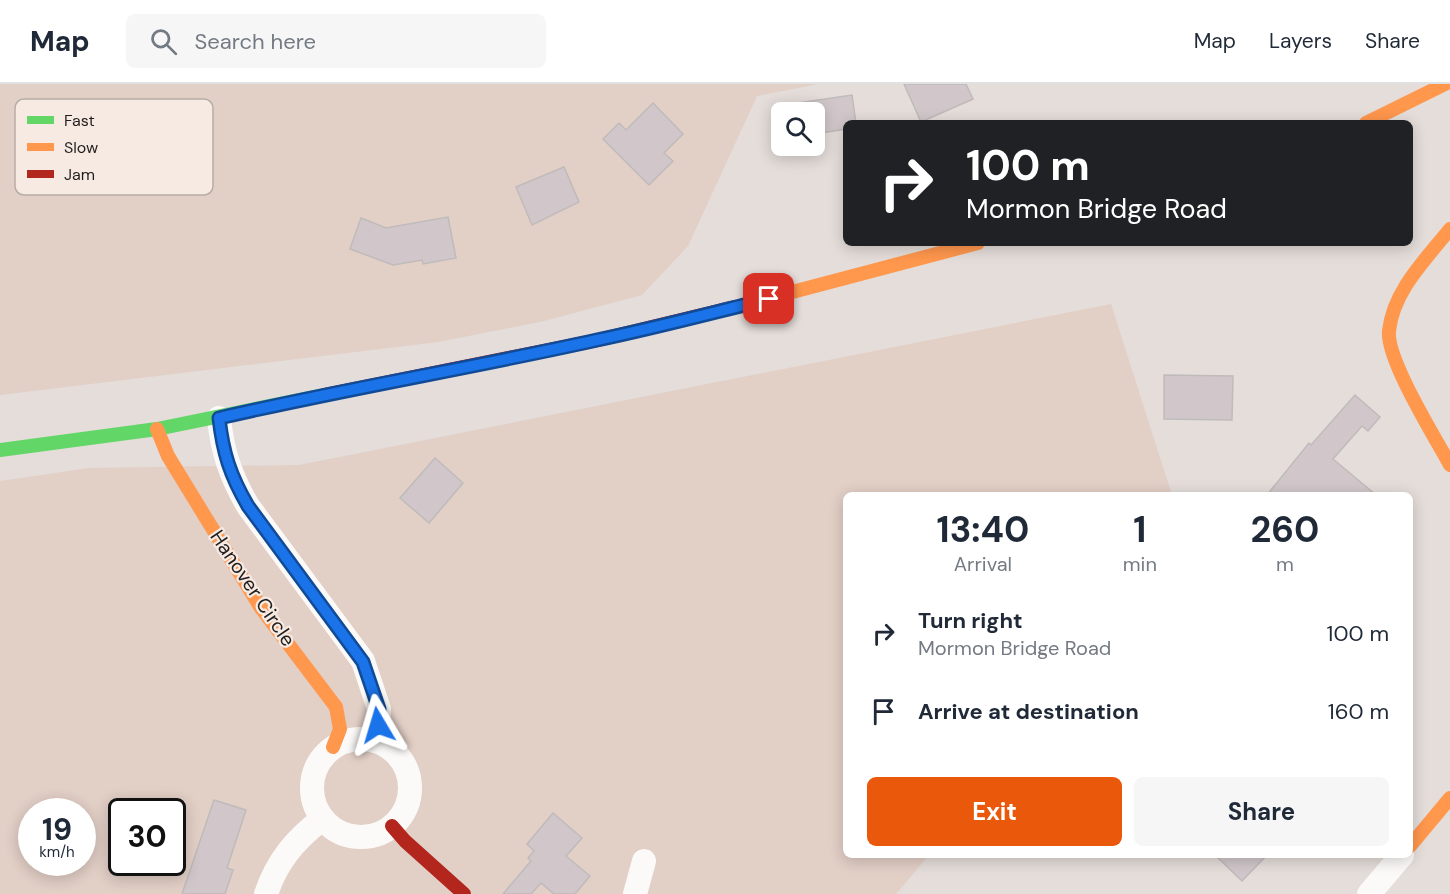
<!DOCTYPE html>
<style>
:root{--surface:#fff;--page:#f6f6f7;--text:#1f2937;--muted:#747a83;--line:#e0e1e3;--accent:#ea580c}
body{margin:0;font-family:"DM Sans",sans-serif;background:var(--page);color:var(--text);height:100vh;display:flex;flex-direction:column;font-size:22px;white-space:nowrap}
*{box-sizing:border-box;margin:0}
p{font-size:20px;color:var(--muted)}
.icon{flex:none;width:33px;height:33px;fill:none;stroke:currentColor;stroke-width:2;stroke-linecap:round;stroke-linejoin:round}
.map{position:relative;flex:1;overflow:hidden}
.sheet{position:absolute;left:843px;top:408px;width:570px;height:366px;display:flex;flex-direction:column;background:var(--surface);border-radius:9px;box-shadow:0 3px 15px #0003}
.sheet>*{flex:none}
.guide{position:absolute;left:843px;top:36px;width:570px;height:126px;border-radius:9px;box-shadow:0 3px 15px #0003;background:#202124;color:#fff;overflow:hidden}
.fabs{position:absolute;left:771px;top:18px;display:grid;gap:12px}
.fabs a{display:grid;place-items:center;width:54px;height:54px;border-radius:9px;background:var(--surface);box-shadow:0 3px 15px #0003;font-size:30px}
.speed{position:absolute;left:18px;top:714px;display:flex;gap:12px;font-size:30px;font-weight:700;text-align:center}
.speed>*{display:grid;place-content:center;width:78px;height:78px;border-radius:50%;background:var(--surface);box-shadow:0 3px 15px #0003;line-height:1}
.speed small{font-size:15px;font-weight:400}
.speed .limit{border:3px solid #111;border-radius:9px;background:#fff;color:#111}
.pin{position:absolute;display:grid;place-items:center;width:51px;height:51px;color:#fff;margin:-26px;border-radius:12px;box-shadow:0 3px 9px #0006}
.me{position:absolute;width:66px;margin:-33px;rotate:353deg;stroke-linejoin:round;filter:drop-shadow(0 0 4px #0008)}
.turn{display:flex;align-items:center;gap:21px;height:126px;padding:0 24px;font-size:27px}
.turn .icon{width:78px;height:78px;stroke-width:2.5}
.turn b{display:block;font-size:42px;line-height:51px}
.eta{display:flex;justify-content:space-evenly;align-items:center;height:102px;text-align:center}
.eta b{font-size:36px;font-weight:700;line-height:42px}
.button{display:flex;gap:12px;margin-top:auto;padding:12px 24px}
.button a{flex:1;height:69px;border-radius:9px;background:var(--accent);color:#fff;font-size:24px;font-weight:700;line-height:69px;text-align:center}
.button a+a{background:var(--page);color:var(--text)}
ul{padding:0;list-style:none}
li{display:flex;align-items:center;gap:18px;height:78px;padding:0 24px}
li div{flex:1}
li b{display:block;font-size:22px}
li em{font-style:normal}
header{display:flex;align-items:center;gap:36px;box-sizing:border-box;height:84px;padding:0 30px;background:var(--surface);border-bottom:2px solid var(--line)}
header strong{font-size:28px}
nav{display:flex;gap:33px;margin-inline-start:auto;font-size:21px}
.search{width:420px;height:54px;background:var(--page);display:flex;align-items:center;gap:15px;box-sizing:border-box;padding:0 21px;border-radius:9px;color:var(--muted);font-size:22px}
.map>svg:first-child{display:block}
</style>
<header>
<strong>Map</strong>
<div class="search"><svg class="icon" aria-label="search" viewBox="0 0 24 24"><circle cx="10" cy="10" r="6"/><path d="M15 15l6 6"/></svg>Search here</div>
<nav><a>Map</a><a>Layers</a><a>Share</a></nav>
</header>
<div class="map">
<svg width="1450" height="810" viewBox="0 0 1450 810">
<rect width="100%" height="100%" fill="#e4ddda"/>
<g fill="#e2cfc6" fill-rule="evenodd">
<path d="M0 0H819L757 12 688 162 642 211 544 237 438 258 0 311Z"/>
<path d="M1111 220 1172 411H846V771H929L896 810H0V397L89 384 299 381ZM32 728H82V778H32ZM122 728H172V778H122Z"/>
</g>
<g fill="#d1c7ca" stroke="#c0bbbb" stroke-width="1.5">
<path d="M904 0H966L973 15 921 38Z"/>
<path d="M852 11 856 39H846V45L814 50V28H782V45L778 22Z"/>
<path d="M653 19 683 50 664 69 673 77 649 101 603 55 619 39 626 46Z"/>
<path d="M564 83 579 118 532 141 516 103Z"/>
<path d="M448 133 456 174 423 180 422 176 393 181 350 165 361 134 386 144Z"/>
<path d="M1164 291 1233 292 1232 336 1164 335Z"/>
<path d="M1355 311 1380 333 1368 347 1362 342 1333 375 1376 411H1267L1309 359 1311 361Z"/>
<path d="M435 374 463 399 429 439 400 414Z"/>
<path d="M214 716 246 726 227 784 233 786 225 810H182Z"/>
<path d="M553 729 582 754 566 772 590 792 575 810H554L541 799 531 810H503L531 777 528 774 534 767 527 760Z"/>
<path d="M1215 771H1267L1242 797Z"/>
</g>
<g fill="none" stroke-linecap="round" stroke-linejoin="round">
<g stroke="#fbfaf9" stroke-width="24">
<path d="M219 334C222 367 231 393 248 422L363 577 379 625 378 657"/>
<circle cx="361" cy="704" r="49"/>
<path d="M266 810C277 777 295 756 322 735"/>
<path d="M635 810 644 777"/>
<path d="M1369 810 1402 771"/>
</g>
<path stroke="#63d668" stroke-width="14" d="M0 366 157 345 324 311"/>
<g stroke="#ff974d" stroke-width="14">
<path d="M1366 39 1445 0"/>
<path d="M1450 145C1426 175 1393 207 1389 247 1386 275 1435 353 1450 381"/>
<path d="M735 223 978 159"/>
<path d="M157 345 168 372 261 524 336 623 340 645 333 663"/>
<path d="M1410 762 1450 714"/>
</g>
<g stroke="#b3261e" stroke-width="14">
<path d="M324 311 598 256 735 223"/>
<path d="M392 742 405 757 464 810"/>
</g>
</g>
<g fill="none" stroke-linecap="round" stroke-linejoin="round">
<defs>
<path id="route" d="M378 641 379 625 363 578 248 422C230 391 223 369 219 334 344 305 471 284 597 256 655 244 711 229 769 215"/>
</defs>
<use href="#route" stroke="#114b97" stroke-width="15"/>
<use href="#route" stroke="#1a73e8" stroke-width="10"/>
</g>
<g text-anchor="middle" stroke-width="4.5" stroke-linejoin="round" paint-order="stroke">
<g font-size="20" fill="#221e1c" stroke="#f6eae3">
<text transform="translate(253 504) rotate(56)" y="7">Hanover Circle</text>
</g>
</g>
<rect x="15" y="15" width="198" height="96" rx="9" fill="#f6eae3" stroke="#b6ada7" stroke-width="1.5"/>
<rect x="27" y="32" width="27" height="8" fill="#63d668"/>
<rect x="27" y="59" width="27" height="8" fill="#ff974d"/>
<rect x="27" y="86" width="27" height="8" fill="#b3261e"/>
<g font-size="16" fill="#221e1c">
<text x="64" y="42">Fast</text>
<text x="64" y="69">Slow</text>
<text x="64" y="96">Jam</text>
</g>
</svg>
<div class="fabs">
<a><svg class="icon" aria-label="search" viewBox="0 0 24 24"><circle cx="10" cy="10" r="6"/><path d="M15 15l6 6"/></svg></a>
</div>
<div class="speed"><div>19<small>km/h</small></div><div class="limit">30</div></div>
<div class="pin" style="left:769px;top:215px;background:#d93025"><svg class="icon" aria-label="arrive" viewBox="0 0 24 24"><path d="M6 21V4h12l-3 4 3 4H6"/></svg></div>
<svg class="me" style="left:378px;top:641px" viewBox="-20 -20 40 40"><path d="M0-17L14 15 0 8-14 15z" fill="#1a73e8" stroke="#fff" stroke-width="4"/></svg>
<div class="guide">
<div class="turn"><svg class="icon" aria-label="right" viewBox="0 0 24 24"><path d="M7 20v-9h11M14 6l5 5-5 5"/></svg><div><b>100 m</b>Mormon Bridge Road</div></div>
</div>
<section class="sheet">
<div class="eta">
<div><b>13:40</b><p>Arrival</p></div>
<div><b>1</b><p>min</p></div>
<div><b>260</b><p>m</p></div>
</div>
<ul>
<li><svg class="icon" aria-label="right" viewBox="0 0 24 24"><path d="M7 20v-9h11M14 6l5 5-5 5"/></svg><div><b>Turn right</b><p>Mormon Bridge Road</p></div><em>100 m</em></li>
<li><svg class="icon" aria-label="arrive" viewBox="0 0 24 24"><path d="M6 21V4h12l-3 4 3 4H6"/></svg><div><b>Arrive at destination</b></div><em>160 m</em></li>
</ul>
<div class="button"><a>Exit</a><a>Share</a></div>
</section>
</div>
